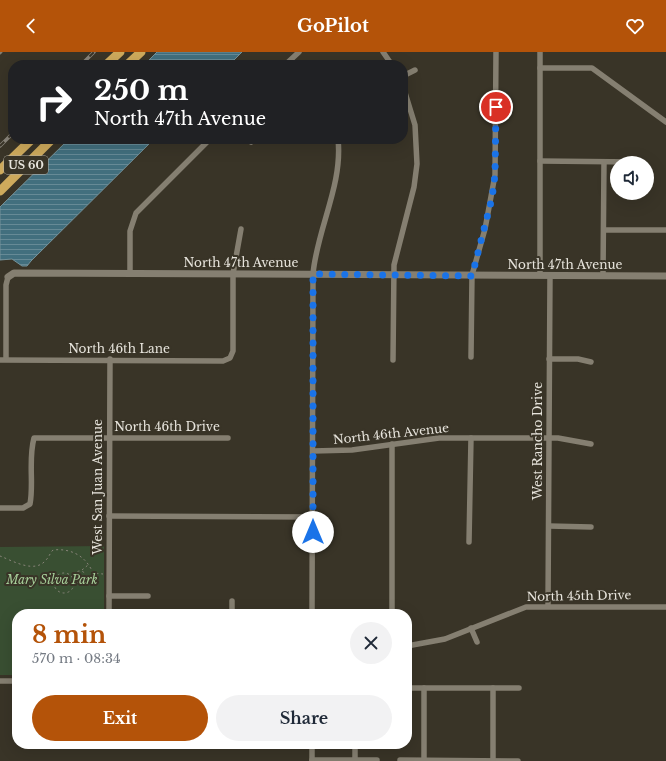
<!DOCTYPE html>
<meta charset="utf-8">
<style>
:root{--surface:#fff;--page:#f2f2f3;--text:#1f2937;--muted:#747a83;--accent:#b45309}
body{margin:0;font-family:"Libre Baskerville",serif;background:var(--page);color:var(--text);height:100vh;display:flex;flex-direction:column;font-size:15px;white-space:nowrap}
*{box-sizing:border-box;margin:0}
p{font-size:13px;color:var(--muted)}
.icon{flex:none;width:22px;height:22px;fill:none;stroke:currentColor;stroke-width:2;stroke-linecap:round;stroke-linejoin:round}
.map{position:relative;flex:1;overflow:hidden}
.sheet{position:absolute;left:12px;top:557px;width:400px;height:140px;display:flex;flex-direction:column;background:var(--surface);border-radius:16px;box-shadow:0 4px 16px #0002}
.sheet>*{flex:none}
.top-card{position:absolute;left:8px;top:8px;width:400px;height:84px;border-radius:16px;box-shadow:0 4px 16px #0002;background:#202124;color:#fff;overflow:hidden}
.fabs{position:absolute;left:610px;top:104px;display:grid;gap:8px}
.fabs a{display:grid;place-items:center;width:44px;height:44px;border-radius:50%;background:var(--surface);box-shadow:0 4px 16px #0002;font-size:20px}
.pin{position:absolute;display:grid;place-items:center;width:34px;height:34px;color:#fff;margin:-17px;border:2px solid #fff;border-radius:50%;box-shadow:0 1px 4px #0007}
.me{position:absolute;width:44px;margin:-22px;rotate:0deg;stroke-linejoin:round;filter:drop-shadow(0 0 3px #0008)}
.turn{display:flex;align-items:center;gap:14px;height:84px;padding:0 20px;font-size:18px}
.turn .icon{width:52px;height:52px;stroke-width:2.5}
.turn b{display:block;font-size:28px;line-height:34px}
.round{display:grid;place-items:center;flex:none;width:42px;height:42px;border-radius:21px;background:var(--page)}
.overview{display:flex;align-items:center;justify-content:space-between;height:68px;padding:0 20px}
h1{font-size:24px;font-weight:800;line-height:30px;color:var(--accent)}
.cta{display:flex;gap:8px;margin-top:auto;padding:8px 20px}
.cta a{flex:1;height:46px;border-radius:24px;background:var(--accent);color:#fff;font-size:16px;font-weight:800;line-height:46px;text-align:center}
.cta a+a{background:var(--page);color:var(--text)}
header{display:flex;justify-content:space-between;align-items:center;height:52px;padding:0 20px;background:var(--accent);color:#fff;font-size:18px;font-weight:800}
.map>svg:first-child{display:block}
</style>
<header><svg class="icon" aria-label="back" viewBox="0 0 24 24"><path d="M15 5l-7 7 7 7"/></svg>GoPilot<svg class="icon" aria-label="heart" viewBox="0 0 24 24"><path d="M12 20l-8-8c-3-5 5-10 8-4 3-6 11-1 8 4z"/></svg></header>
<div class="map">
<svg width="666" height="709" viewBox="0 0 666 709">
<defs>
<pattern id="water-rules" width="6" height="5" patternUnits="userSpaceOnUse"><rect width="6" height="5" fill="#426f7e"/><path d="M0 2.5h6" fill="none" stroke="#668a96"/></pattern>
</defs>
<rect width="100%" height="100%" fill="#393427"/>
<path fill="#394f32" d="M104 494V562H17V623H0V495Z"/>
<g fill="url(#water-rules)" stroke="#74929a">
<path d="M157 0H242L229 13H144Z"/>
<path d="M69 87H154L31 209 27 214H22L12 207 0 208V155Z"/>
</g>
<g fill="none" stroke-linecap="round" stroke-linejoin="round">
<g stroke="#888479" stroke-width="1" stroke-dasharray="2 3" stroke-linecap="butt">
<path d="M0 504C13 509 35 522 46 508 49 505 50 501 53 498 71 496 86 504 93 521L103 522"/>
<path d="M82 518 88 513"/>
<circle cx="80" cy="525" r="6"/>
<circle cx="64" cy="531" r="10"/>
</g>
<path stroke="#857f71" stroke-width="3" d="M0 1 1 0"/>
<g stroke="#857f71" stroke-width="5.5">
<path d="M383 0 392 13"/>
<path d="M285 13 299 0"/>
<path d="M540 16H592L666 70"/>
<path d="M403 24 415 18"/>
<path d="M247 87 251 90"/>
<path d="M540 109 635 110"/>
<path d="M604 178H666"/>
<path d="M130 221V179L136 161 210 87"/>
<path d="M540 223V0"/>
<path d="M603 223 604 110"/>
<path d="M471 305 472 223 485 177 495 123 496 0"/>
<path d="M6 307V233L8 225"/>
<path d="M549 307H578L591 310"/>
<path d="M0 308 223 309 230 306 233 299V222L241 177"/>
<path d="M393 308 394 213 414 135 417 112 415 73 403 34"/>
<path d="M313 399 352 398 439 386H558L591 392"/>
<path d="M0 456H23L30 452C34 431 28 408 34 386H228"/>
<path d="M109 464 313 465"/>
<path d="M549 474 591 475"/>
<path d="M469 490 471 386"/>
<path d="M109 544H148"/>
<path d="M232 549V562"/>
<path d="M548 554 550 223"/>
<path d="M109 562 110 307"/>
<path d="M312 562 313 222C317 177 343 133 338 87"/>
<path d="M392 562V392"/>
<path d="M471 576 477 590"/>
<path d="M407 594 445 587 526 555H666"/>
<path d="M0 629H17"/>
<path d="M407 636H519"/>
<path d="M424 636V708"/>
<path d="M355 692V708"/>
<path d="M312 708H377"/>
<path d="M400 708 518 709"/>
<path d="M493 708V636"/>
<path d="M312 709V692"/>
</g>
<path stroke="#857f71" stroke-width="7" d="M8 225 14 221 666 224"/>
<g stroke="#ceaa5c" stroke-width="9">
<path d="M106 13 120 0"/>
<path d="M127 13 141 0"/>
<path d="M0 118 32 87"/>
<path d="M0 139 52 87"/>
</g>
<defs>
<g id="rail">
<path d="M81 13 94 0"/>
<path d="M0 94 13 81"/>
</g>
</defs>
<use href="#rail" stroke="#89847a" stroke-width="3.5"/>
<use href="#rail" stroke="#393427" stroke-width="2" stroke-dasharray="6" stroke-linecap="butt"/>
</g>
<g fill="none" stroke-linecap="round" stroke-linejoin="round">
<path stroke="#1a73e8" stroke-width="7" stroke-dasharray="0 12.6" d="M313 480V222L472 224 492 146 495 123 496 55"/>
</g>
<g text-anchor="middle" stroke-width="4" stroke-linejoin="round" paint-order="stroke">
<rect fill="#393427" stroke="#b3afa6" stroke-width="1" x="4" y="104" width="44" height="18" rx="3"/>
<g font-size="11" font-weight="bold" fill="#e7e4dc">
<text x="26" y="117">US 60</text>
</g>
<g font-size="12" fill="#e7e4dc" stroke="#393427">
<text x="241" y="215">North 47th Avenue</text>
<text x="565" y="217">North 47th Avenue</text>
<text x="119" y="301">North 46th Lane</text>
<text x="167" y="379">North 46th Drive</text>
<text transform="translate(391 382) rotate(-6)" y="4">North 46th Avenue</text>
<text transform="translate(538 389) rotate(-90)" y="4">West Rancho Drive</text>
<text transform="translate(98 435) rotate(-90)" y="4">West San Juan Avenue</text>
<text transform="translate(579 544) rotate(-1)" y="4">North 45th Drive</text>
</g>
<g font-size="12" font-style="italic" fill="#a7cf9a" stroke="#393427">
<text x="52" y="532">Mary Silva Park</text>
</g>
</g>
</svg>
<div class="fabs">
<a><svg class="icon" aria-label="sound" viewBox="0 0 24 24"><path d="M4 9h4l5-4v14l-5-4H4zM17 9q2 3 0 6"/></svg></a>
</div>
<div class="pin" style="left:496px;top:55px;background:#d93025"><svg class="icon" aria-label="arrive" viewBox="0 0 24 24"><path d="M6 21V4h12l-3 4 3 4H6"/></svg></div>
<svg class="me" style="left:313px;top:480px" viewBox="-20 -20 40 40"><circle r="19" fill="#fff"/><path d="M0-13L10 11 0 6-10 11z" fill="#1a73e8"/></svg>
<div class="top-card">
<div class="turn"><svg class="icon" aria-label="right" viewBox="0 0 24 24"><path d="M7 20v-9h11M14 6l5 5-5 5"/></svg><div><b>250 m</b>North 47th Avenue</div></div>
</div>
<section class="sheet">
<div class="overview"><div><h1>8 min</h1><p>570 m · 08:34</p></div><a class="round"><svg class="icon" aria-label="close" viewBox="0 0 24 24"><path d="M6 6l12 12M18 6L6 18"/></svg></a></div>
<div class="cta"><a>Exit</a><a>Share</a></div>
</section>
</div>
